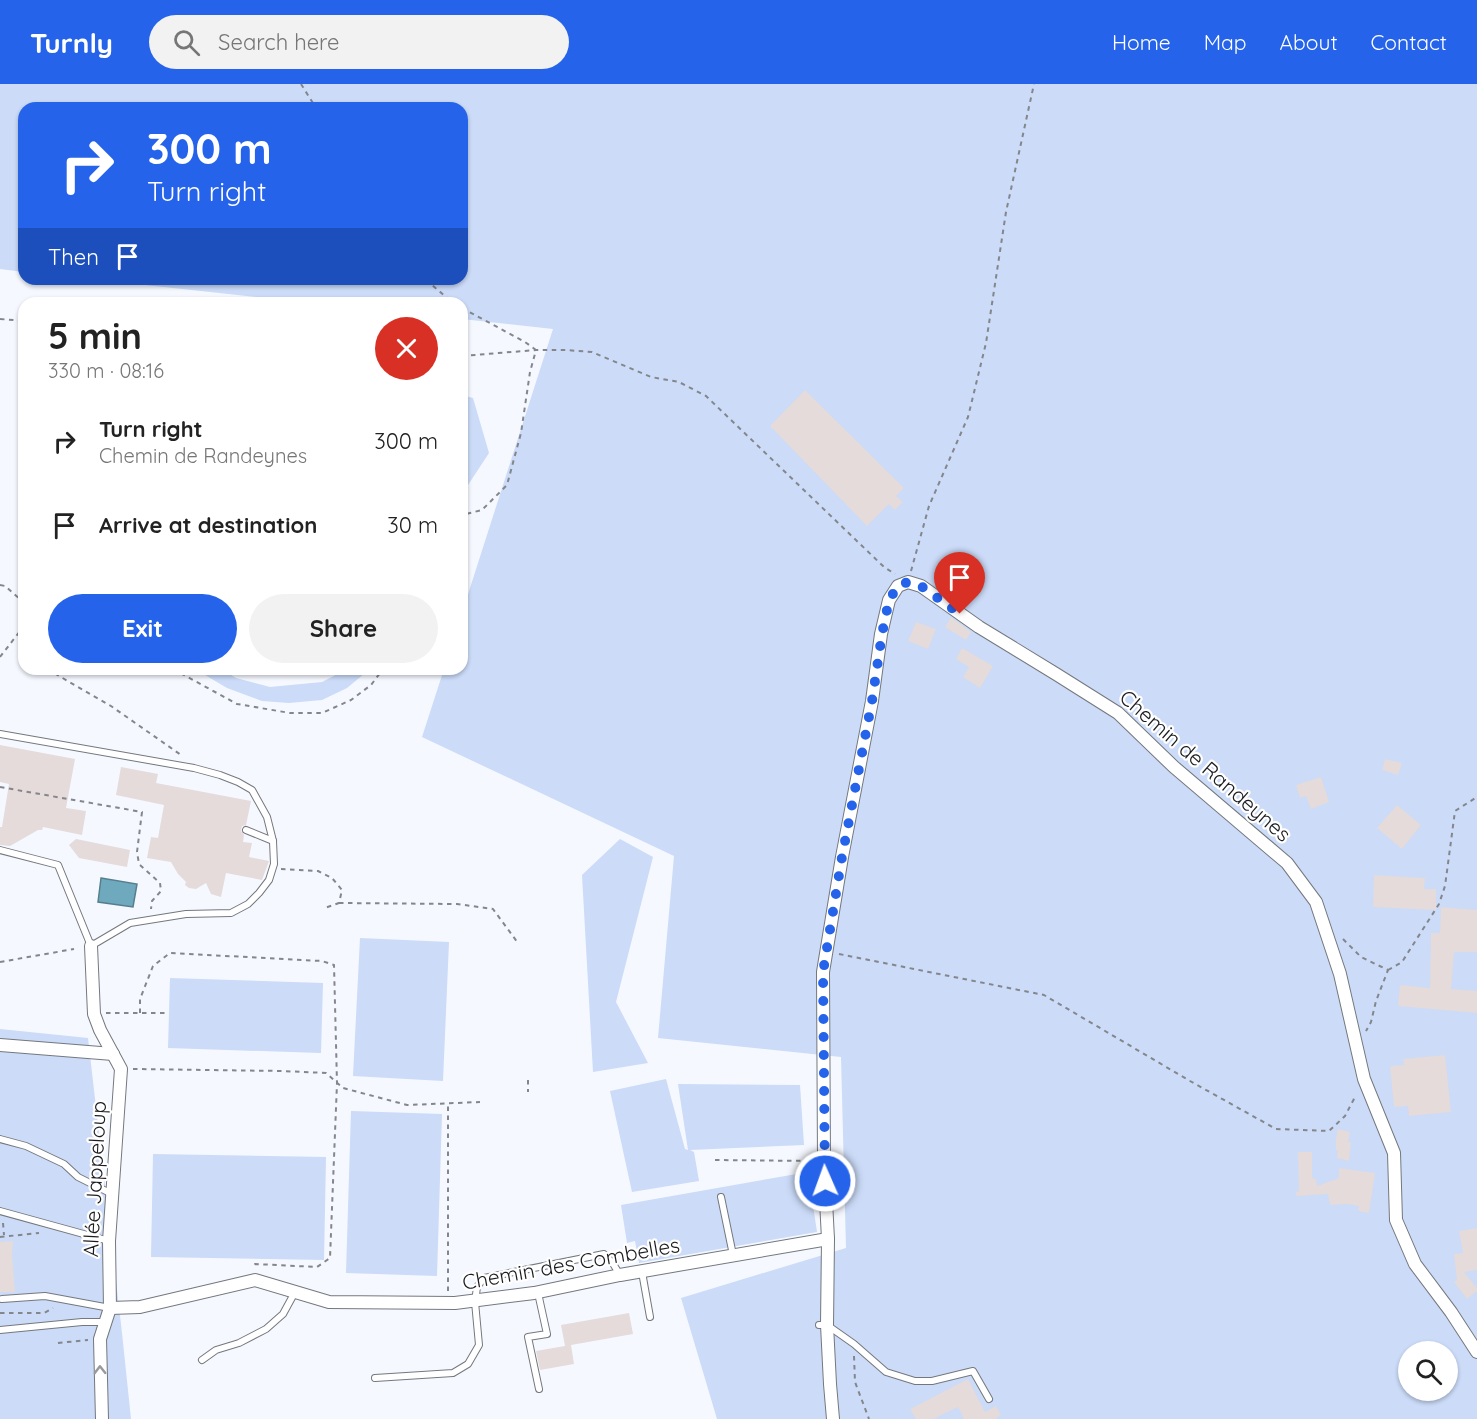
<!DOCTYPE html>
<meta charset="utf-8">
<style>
:root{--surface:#fff;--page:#f2f2f2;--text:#222;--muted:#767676;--accent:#2563eb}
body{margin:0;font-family:Quicksand,sans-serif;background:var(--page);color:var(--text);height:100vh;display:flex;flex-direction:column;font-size:22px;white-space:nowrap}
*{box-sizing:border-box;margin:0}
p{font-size:20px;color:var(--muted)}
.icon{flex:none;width:33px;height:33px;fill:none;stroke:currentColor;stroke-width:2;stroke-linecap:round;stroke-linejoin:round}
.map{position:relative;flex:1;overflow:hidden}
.drawer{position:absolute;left:18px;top:213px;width:450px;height:378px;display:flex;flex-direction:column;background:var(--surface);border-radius:18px;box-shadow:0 2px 4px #0004}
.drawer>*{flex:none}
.top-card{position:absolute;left:18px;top:18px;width:450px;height:183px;border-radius:18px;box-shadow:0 2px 4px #0004;background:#2563eb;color:#fff;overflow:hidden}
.controls{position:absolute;left:1398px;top:1257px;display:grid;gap:12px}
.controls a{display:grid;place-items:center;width:60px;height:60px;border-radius:50%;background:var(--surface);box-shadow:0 2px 4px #0004;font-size:30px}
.pin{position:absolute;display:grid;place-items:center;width:51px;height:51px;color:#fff;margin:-62px -26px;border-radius:50% 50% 50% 0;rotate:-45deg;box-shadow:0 0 6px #0007}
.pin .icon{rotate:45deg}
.me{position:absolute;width:66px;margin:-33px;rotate:358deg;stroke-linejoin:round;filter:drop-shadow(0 0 4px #0008)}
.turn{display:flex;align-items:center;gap:21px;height:126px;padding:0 30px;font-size:27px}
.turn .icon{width:78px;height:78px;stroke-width:2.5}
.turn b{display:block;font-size:42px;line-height:51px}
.then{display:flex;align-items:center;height:57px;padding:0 30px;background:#0003;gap:12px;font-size:22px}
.round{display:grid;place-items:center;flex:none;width:63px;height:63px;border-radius:32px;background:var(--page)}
.overview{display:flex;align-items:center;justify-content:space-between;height:102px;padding:0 30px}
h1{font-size:36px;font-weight:700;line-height:45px}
.primary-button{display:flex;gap:12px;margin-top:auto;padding:12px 30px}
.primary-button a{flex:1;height:69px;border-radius:36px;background:var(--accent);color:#fff;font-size:24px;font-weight:700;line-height:69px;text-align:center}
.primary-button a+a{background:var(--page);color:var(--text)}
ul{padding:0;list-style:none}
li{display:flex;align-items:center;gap:18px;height:84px;padding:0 30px}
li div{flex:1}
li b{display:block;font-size:22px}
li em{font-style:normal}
header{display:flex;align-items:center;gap:36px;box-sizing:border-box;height:84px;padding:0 30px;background:var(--accent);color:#fff}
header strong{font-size:28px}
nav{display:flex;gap:33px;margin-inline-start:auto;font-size:21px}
.search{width:420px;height:54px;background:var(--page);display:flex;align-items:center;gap:15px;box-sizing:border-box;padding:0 21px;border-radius:33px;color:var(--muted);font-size:22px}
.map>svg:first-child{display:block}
</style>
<header>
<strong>Turnly</strong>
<div class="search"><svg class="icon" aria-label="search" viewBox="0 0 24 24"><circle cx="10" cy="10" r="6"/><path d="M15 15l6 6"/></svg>Search here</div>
<nav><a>Home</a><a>Map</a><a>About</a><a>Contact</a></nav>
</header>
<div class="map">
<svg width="1477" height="1335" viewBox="0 0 1477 1335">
<rect width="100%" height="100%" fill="#f5f8ff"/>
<g fill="#cbdbf8" fill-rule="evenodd">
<path d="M0 0H1477V1335H717L681 1214 846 1164 841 973 658 954 674 772 422 653 444 585H462V529L553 245 462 235V219H311L90 195H462V24H24V188L0 185ZM1408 1268H1448V1306H1408Z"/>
<path d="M462 311 473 314 489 369 466 404 462 406Z"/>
<path d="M195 585H221L236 594 270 603 322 598 347 585H370L347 604 322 616 289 619 262 617 227 604Z"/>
<path d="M620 755 653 773 616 918 648 979 593 988 582 791Z"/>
<path d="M360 854 449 858 443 997 353 992Z"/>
<path d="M170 894 323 899 321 969 168 964Z"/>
<path d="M0 945 88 954 122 1249 131 1335H0Z"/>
<path d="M666 995 685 1065 688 1066 678 1000 800 1001 804 1061 690 1066 694 1068 699 1097 632 1108 610 1007Z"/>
<path d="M351 1027 442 1030 437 1192 346 1189Z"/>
<path d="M153 1070 326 1073 324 1176 151 1173Z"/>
<path d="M808 1088 817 1148 639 1179 635 1157 627 1159 621 1121Z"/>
</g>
<path fill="#6fa9be" stroke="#567f8e" stroke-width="1.5" d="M101 794 137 800 133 823 98 818Z"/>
<g fill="#e4dbda">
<path d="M805 306 904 404 896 412 903 418 895 426 889 420 867 442 770 342Z"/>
<path d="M951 533 971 548 966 556 945 543Z"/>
<path d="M916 538 936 545 928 565 908 557Z"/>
<path d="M962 564 993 582 980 604 963 593 969 583 956 575Z"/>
<path d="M0 661 75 675 66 724 86 727 82 751 43 743 42 746H38L10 762 0 761V743H2L9 700 0 698Z"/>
<path d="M1385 675 1402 679 1398 691 1382 686Z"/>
<path d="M121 683 158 690 156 699 251 717 246 741 242 742 241 747 244 751 243 758 252 759 249 773 269 777 262 796 226 789 221 813 211 810 206 799 196 805 189 804 185 801 186 798 178 790 171 778 147 774 151 753 158 754 164 721 116 711Z"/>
<path d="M1321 693 1329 718 1311 725 1306 712 1300 714 1296 701Z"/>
<path d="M1397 721 1421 741 1402 765 1377 744Z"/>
<path d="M76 755 130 766 127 783 79 774 69 761Z"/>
<path d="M1374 791 1425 794 1424 805H1436V826L1373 823Z"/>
<path d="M1441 823 1477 826V868H1454L1451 905 1477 907V929L1398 922 1400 901 1430 904 1431 849H1440Z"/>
<path d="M1445 971 1451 1028 1409 1032 1408 1022 1394 1023 1390 982 1404 981 1403 975Z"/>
<path d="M1338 1045 1350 1048 1348 1058H1351L1349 1077 1337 1074 1338 1066H1336V1054Z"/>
<path d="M1298 1068H1312V1094L1316 1095 1317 1102 1339 1094V1084L1375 1089 1369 1129 1358 1127 1359 1122 1347 1120 1330 1121 1328 1110 1296 1112V1108L1299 1107Z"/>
<path d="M1477 1144V1186L1464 1188 1477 1204V1207L1467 1215 1454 1198 1457 1196 1454 1170 1463 1169 1459 1147Z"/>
<path d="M13 1157 12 1170 15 1208H0V1158Z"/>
<path d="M629 1229 633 1250 571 1261 574 1280 540 1286 536 1267 565 1262 561 1241Z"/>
<path d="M968 1295 985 1328 996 1322 1001 1331 995 1335H964L958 1323 933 1335H916L910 1325Z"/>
</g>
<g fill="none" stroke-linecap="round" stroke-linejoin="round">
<defs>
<g id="lane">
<path d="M0 650 194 684 220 691 238 698 252 706 267 733 273 757 274 780 269 796 259 809 248 820 231 829 186 830 130 839 91 862 58 781 0 766"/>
<path d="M246 746 273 757"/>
<path d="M0 1055 26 1062 64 1080 78 1093 112 1110"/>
<path d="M721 1113 733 1171"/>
<path d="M0 1127 109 1157"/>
<path d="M642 1188 650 1233"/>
<path d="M538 1209 547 1250 528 1253 539 1305"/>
<path d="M2 1215 45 1212 110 1224"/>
<path d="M819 1241H827L854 1260 886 1288 915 1297H932L973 1287 989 1315"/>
<path d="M0 1246 82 1238H106"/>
<path d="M202 1276 216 1266 239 1259 266 1245 283 1230 295 1208"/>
<path d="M375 1294 453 1289 468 1280 479 1261 475 1218 477 1203 484 1194 604 1170 612 1178 620 1191"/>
</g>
<g id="street">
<path d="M91 862 94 930 100 946 121 985 109 1157 110 1224 100 1255 102 1335"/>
<path d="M0 961 113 970"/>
<path d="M110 1224 140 1223 255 1196 329 1218 455 1219 534 1209 620 1191 828 1155"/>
<path d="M833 1335 830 1300 827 1241 828 1155 824 1078 823 888 842 773 872 617 881 550 889 516 898 502 908 498 921 502 979 543 1056 590 1118 629 1174 683 1287 779 1316 818 1340 890 1364 995 1394 1069 1396 1136 1415 1180 1451 1228 1477 1268"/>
</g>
</defs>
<use href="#lane" stroke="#74787d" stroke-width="8"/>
<use href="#street" stroke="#74787d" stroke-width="14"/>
<g stroke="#84868b" stroke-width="2" stroke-dasharray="4.5 4.5" stroke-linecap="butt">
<path d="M301 0 316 24"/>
<path d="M427 195 432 201 453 219"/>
<path d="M462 224 525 258 536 266 530 288 521 349 507 401 482 426 462 431"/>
<path d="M0 235 24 237"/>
<path d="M462 272 536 266H566L592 268 651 293 679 298 706 312 884 483 895 490"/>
<path d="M911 487 929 422 968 333 986 259 1006 128 1034 0"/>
<path d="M0 501 5 502 21 516 24 528"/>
<path d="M24 554V560"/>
<path d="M0 573 24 542"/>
<path d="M47 585 111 622 181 671"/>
<path d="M173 585 237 620 290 629H322L351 616 371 601 383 585"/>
<path d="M0 703 142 728 137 768 139 780 160 799 161 807 152 817 151 825"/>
<path d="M281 785 318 787 332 794 342 806 339 819 325 824"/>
<path d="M339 819 457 820 493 825 518 859"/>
<path d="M1343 855 1361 873 1388 886 1376 917 1371 938 1366 947"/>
<path d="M839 870 1044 911 1190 997 1276 1045 1329 1047 1345 1032 1356 1011"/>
<path d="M0 878 74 865"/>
<path d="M1388 886 1402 878 1439 820 1445 802 1455 727 1477 713"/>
<path d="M106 929H169"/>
<path d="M140 929V915L153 882 170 869 322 877 334 881 337 999 330 1174 317 1183 255 1180 251 1183"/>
<path d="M133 985 282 987 326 989 343 1004 407 1021 480 1018"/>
<path d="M528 996V1008"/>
<path d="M715 1076 813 1077"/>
<path d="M3 1139 4 1151"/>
<path d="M0 1153 39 1149"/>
<path d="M448 1207V1019"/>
<path d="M0 1229H44L53 1224"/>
<path d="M58 1259 88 1256"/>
<path d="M854 1272 855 1298 869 1335"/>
</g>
<use href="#lane" stroke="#fff" stroke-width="6"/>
<use href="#street" stroke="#fff" stroke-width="12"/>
</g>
<defs><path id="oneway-chevron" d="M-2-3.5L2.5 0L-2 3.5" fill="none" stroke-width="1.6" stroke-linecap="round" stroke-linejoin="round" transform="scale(1.5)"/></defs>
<use stroke="#98999a" href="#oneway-chevron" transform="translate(100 1286) rotate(-91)"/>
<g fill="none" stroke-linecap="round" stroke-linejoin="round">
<path stroke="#2563eb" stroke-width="10" stroke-dasharray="0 18" d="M825 1097 823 888 842 773 872 617 882 550 889 516 898 502 908 498 921 502 960 530"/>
</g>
<g text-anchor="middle" stroke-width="4.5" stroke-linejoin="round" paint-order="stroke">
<g font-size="21" fill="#1b1c1f" stroke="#fff">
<text transform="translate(1205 682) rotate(41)" y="7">Chemin de Randeynes</text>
<text transform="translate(95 1095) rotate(-87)" y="7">Allée Jappeloup</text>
<text transform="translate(571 1180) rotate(-10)" y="7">Chemin des Combelles</text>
</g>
</g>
</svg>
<div class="controls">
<a><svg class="icon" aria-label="search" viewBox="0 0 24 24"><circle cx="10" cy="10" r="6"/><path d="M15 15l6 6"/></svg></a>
</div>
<div class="pin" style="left:960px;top:530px;background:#d93025"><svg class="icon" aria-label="arrive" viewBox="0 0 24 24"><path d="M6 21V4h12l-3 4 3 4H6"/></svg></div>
<svg class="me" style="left:825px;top:1097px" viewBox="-20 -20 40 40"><circle r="17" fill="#2563eb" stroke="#fff" stroke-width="3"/><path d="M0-11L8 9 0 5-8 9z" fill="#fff"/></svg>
<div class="top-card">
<div class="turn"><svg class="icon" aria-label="right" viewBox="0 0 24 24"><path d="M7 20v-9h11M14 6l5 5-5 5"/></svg><div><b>300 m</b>Turn right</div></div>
<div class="then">Then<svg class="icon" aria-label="arrive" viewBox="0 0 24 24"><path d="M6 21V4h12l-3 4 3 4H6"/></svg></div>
</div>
<section class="drawer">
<div class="overview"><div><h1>5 min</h1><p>330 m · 08:16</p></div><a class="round" style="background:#d93025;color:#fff"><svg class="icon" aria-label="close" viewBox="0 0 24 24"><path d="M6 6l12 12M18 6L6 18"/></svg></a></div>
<ul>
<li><svg class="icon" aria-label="right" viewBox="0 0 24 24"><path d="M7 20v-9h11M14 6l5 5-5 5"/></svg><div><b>Turn right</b><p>Chemin de Randeynes</p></div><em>300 m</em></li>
<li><svg class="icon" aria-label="arrive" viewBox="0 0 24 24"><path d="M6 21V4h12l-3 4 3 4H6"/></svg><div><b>Arrive at destination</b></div><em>30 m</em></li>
</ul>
<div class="primary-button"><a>Exit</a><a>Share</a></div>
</section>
</div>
